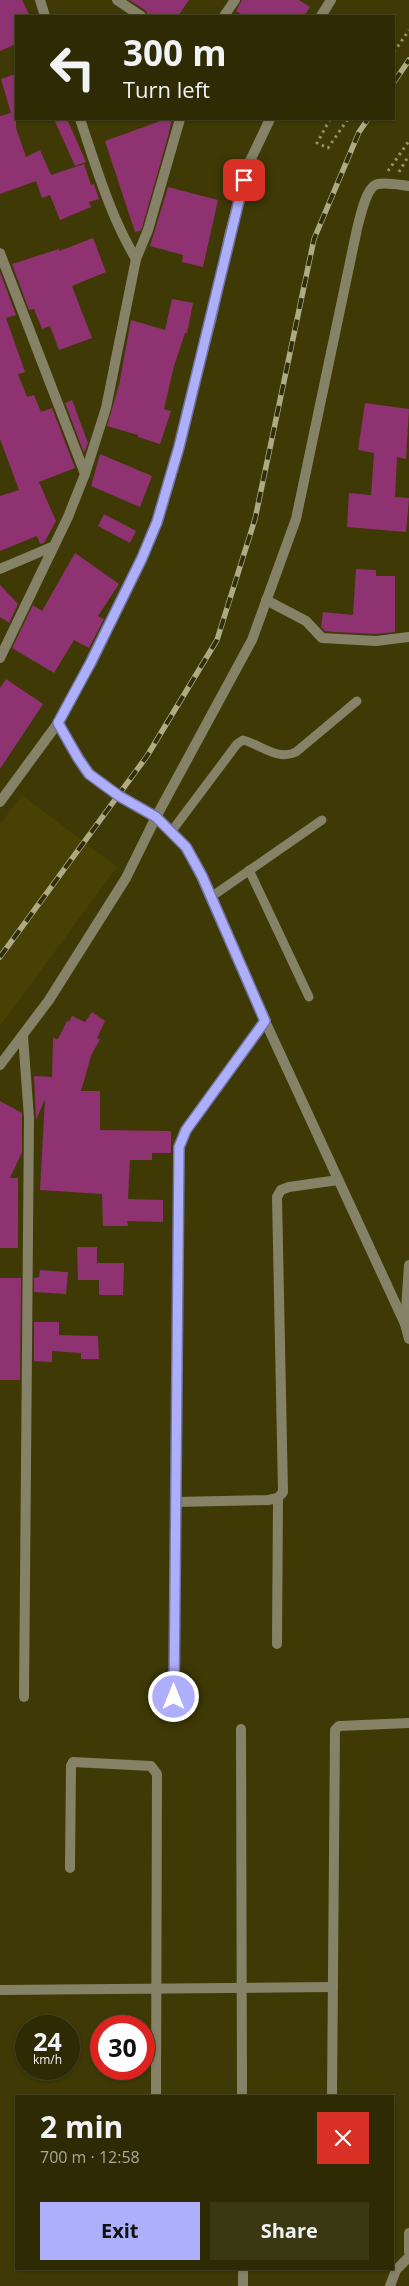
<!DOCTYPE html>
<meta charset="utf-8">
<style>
:root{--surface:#2e2b04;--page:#3a3713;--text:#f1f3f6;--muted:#a7a79a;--line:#494726;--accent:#adaffb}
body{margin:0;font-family:"Open Sans",sans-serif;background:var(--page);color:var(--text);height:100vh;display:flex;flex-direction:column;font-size:19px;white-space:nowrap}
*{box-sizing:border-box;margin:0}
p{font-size:16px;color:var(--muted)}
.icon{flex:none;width:28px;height:28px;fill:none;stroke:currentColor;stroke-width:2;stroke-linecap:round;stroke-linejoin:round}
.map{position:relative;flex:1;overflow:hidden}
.panel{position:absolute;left:15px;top:2095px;width:379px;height:175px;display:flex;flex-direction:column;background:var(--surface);border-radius:0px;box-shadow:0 1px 4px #0004,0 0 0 1px var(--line)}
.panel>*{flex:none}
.hud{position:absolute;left:15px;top:15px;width:380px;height:105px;border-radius:0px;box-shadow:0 1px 4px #0004,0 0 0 1px var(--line);background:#2e2b04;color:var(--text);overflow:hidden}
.speed{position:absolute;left:15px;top:2015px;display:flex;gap:10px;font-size:25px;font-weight:700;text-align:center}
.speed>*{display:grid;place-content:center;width:65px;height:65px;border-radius:50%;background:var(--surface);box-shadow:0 1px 4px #0004,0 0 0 1px var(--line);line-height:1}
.speed small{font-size:12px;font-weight:400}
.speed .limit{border:8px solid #d22;background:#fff;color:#111}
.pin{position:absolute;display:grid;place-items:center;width:42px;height:42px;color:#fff;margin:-21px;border-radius:10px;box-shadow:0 2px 8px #0006}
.me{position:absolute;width:55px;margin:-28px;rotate:0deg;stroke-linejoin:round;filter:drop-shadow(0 0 4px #0008)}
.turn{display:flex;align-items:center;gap:18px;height:105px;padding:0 25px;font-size:22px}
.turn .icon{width:65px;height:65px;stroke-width:2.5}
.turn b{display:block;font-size:35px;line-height:42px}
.round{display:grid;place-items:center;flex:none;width:52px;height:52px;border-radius:0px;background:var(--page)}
.overview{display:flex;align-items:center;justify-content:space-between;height:85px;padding:0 25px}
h1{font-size:30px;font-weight:700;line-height:38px}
.cta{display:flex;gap:10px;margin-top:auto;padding:10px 25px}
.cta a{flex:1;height:58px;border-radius:0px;background:var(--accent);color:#111;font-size:20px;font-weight:700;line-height:58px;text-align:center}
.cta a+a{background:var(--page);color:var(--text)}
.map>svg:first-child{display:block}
</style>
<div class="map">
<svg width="409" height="2286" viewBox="0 0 409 2286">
<rect width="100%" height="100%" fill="#3e3905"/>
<path fill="#484104" d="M22 795 117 867 0 1026V824Z"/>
<g fill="#8f3271">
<path d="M0 0H22L30 16H16V44L0 51Z"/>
<path d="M129 0H189L178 16H149L145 10Z"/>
<path d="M242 0H299L310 7 304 16H244L236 11Z"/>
<path d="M16 74V128L26 157 40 150 51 175 84 164 91 185 94 184 99 199 89 202 91 207 60 220 50 195 42 198 36 181 0 194V116L11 113 1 79Z"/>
<path d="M54 119H67L86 162 75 166Z"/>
<path d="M166 119H172L169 133 142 228 140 231 135 232 105 141Z"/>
<path d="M168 187 218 200 203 267 182 262 183 255 150 246Z"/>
<path d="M93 238 106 272 72 286 92 338 59 350 50 326 42 329 34 309 29 310 12 264 59 249V251Z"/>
<path d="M0 272 16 315 6 318 25 372 18 374 27 397 34 395 41 412 52 408 75 468 39 482 56 521 44 543 40 544 37 536 0 551V496L19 490 0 439Z"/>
<path d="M172 299 193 303 187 333H185L174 366 164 409 171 411 160 444 138 437V435L107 426 119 385 131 320 165 330Z"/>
<path d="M72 400 88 443 84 453 65 403Z"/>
<path d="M365 403 409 409 406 459 397 457 395 497 409 498 406 532 347 527 349 493 371 495 374 453 358 450Z"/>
<path d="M100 454 152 476 140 507 91 486Z"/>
<path d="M104 514 136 531 130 543 98 526Z"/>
<path d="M75 553 119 584 98 616 104 619 89 648 74 640 54 673 12 648 33 605 42 611Z"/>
<path d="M356 569 376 570V576H395V632L376 634 335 632 325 631 321 627 323 612 353 615Z"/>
<path d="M0 585 18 604 9 623 0 617Z"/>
<path d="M6 679 43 704 0 769V688Z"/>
<path d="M92 1012 105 1021 97 1038 100 1039 91 1056 81 1091H100V1130L171 1131V1153H152V1160H130L128 1199 163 1200V1222L127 1221 128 1226H103L102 1194 40 1190 45 1099 36 1120 34 1076 52 1077 53 1038 58 1039 67 1021 69 1022 72 1016 85 1022Z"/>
<path d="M0 1101 22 1113V1152L10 1178H18V1248H0Z"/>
<path d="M77 1247H97V1263H124L123 1295H99V1280H78Z"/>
<path d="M40 1270 68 1272 66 1294 34 1292V1278L39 1277Z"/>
<path d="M0 1278H21L20 1380H0Z"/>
<path d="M34 1322H59V1335L98 1336 99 1359H81V1353L52 1351V1362L34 1361Z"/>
</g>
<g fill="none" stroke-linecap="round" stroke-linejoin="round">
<g stroke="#959168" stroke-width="3" stroke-dasharray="2.5 4" stroke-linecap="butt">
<path d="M394 52 409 30"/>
<path d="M330 119 317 143 328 148 348 119"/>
<path d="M388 171 409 141"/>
<path d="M399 172 409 155"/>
</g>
<g stroke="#858268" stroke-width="9">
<path d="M171 832 237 744 243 740C261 745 278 761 296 752L357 701"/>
<path d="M249 870 309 997"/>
<path d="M211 897 322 820"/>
</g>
<g stroke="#858268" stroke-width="10">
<path d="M40 0 45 16"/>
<path d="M117 0 141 16"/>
<path d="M224 16 235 0"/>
<path d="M80 119C96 166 110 216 136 259"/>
<path d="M0 253 85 474"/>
<path d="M0 569 54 546"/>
<path d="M266 600 306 621 322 638 376 641 409 637"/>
<path d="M0 658 68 517 85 474 106 408 136 259 148 230 180 119"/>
<path d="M23 1036 29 1118 24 1697"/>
<path d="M0 1065 49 1000 126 878 156 817 252 640 296 519 357 229C360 218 366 186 378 184 387 182 400 185 409 186"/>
<path d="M405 1324 409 1265"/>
<path d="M175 1502 268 1500 278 1498 283 1492 277 1197 281 1190 289 1187 338 1180"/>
<path d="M277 1644 278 1498"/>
<path d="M174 1697 179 1147 186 1130 265 1021"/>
<path d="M241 1729 242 2096"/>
<path d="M70 1868 71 1766 73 1762 151 1766 157 1774 156 2096"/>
<path d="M0 1990 333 1987"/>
<path d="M332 2096 335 1730 339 1726 409 1723"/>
<path d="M243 2269V2286"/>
<path d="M390 2286 396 2270 409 2257"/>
</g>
<g stroke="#858268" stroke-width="10">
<path d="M321 16 331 0"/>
<path d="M58 723 78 758 89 773 119 795 156 817 186 847 201 876 265 1021 405 1324 409 1339"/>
<path d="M0 802 58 723 91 662 142 558 157 522 169 484 212 317 230 232 249 163 270 119"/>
<path d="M409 2233V2252"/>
</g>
<defs>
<g id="rail">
<path d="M394 82 409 60"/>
<path d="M0 957 147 756 217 640 255 519 314 239 359 132 368 119"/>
</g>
</defs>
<use href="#rail" stroke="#aeaa84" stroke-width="5.5"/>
<use href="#rail" stroke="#322e0d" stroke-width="4" stroke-dasharray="11" stroke-linecap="butt"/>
</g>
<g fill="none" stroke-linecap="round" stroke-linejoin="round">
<defs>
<path id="route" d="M174 1697 179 1147 186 1130 265 1021 202 876 186 847 156 817 119 796 89 774 78 758 58 723 91 662 142 558 157 522 179 447 244 180"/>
</defs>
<use href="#route" stroke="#7072a3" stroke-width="12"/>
<use href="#route" stroke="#adaffb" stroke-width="9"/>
</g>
</svg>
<div class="speed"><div>24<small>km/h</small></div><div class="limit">30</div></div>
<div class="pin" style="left:244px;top:180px;background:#d93025"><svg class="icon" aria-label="arrive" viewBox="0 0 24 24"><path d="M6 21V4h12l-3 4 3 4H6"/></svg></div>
<svg class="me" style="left:174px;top:1697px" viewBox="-20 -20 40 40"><circle r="17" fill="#adaffb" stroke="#fff" stroke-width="3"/><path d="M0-11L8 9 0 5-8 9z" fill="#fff"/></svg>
<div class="hud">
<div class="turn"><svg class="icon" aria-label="left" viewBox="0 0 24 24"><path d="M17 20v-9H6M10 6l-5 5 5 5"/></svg><div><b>300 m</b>Turn left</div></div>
</div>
<section class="panel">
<div class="overview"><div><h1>2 min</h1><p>700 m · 12:58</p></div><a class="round" style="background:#d93025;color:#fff"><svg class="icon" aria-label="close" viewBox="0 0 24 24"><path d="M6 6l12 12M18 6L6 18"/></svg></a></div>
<div class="cta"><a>Exit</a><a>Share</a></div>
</section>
</div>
